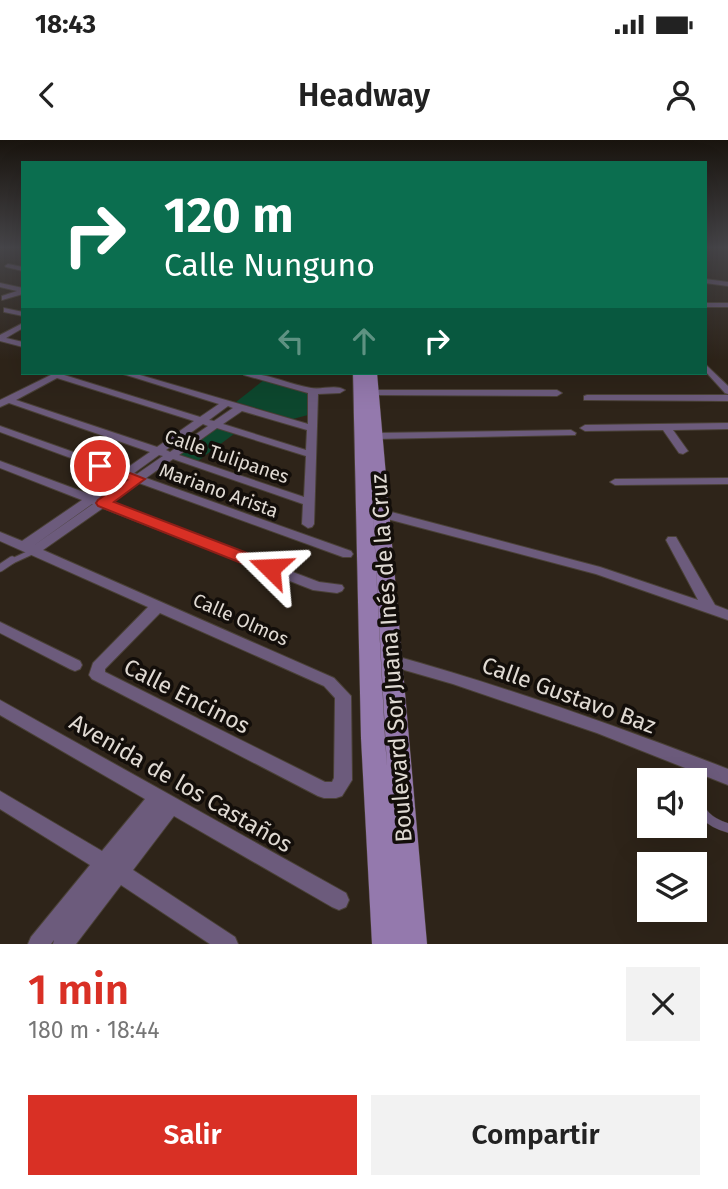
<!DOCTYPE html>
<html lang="es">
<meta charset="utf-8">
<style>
:root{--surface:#fff;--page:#f2f2f2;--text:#222;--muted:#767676;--accent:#d93025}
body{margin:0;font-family:"Fira Sans",sans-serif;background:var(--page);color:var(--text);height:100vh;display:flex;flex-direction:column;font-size:26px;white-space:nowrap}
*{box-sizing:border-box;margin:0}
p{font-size:23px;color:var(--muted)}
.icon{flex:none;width:38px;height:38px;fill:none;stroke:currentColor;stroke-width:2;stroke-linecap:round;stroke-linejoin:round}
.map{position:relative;height:804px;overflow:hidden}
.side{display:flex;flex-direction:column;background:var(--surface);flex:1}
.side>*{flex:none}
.top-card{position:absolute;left:21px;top:21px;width:686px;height:214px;border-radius:0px;box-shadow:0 7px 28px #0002;background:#0b6e4f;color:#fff;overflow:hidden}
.fabs{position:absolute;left:637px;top:628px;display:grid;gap:14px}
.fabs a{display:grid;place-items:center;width:70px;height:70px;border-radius:0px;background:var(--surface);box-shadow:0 7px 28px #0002;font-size:35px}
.pin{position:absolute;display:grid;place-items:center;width:60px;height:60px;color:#fff;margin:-30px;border:4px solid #fff;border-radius:50%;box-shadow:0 2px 7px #0007}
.me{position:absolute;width:77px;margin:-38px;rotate:291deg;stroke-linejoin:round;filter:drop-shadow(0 0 5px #0008)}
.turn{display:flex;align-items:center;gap:24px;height:147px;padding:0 28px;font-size:32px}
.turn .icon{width:91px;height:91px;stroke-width:2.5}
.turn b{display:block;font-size:49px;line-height:60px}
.lanes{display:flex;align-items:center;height:66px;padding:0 28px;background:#0003;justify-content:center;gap:35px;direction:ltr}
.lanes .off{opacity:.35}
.round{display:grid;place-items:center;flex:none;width:74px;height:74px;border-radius:0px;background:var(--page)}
.overview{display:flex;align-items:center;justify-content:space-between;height:119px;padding:0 28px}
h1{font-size:42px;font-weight:600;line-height:52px;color:var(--accent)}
.button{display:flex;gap:14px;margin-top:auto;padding:14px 28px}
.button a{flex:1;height:80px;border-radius:0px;background:var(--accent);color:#fff;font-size:28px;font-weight:600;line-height:80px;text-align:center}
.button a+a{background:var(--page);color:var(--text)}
.status{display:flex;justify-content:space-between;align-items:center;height:49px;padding:0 35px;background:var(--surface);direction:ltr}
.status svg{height:19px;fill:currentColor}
header{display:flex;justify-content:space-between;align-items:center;height:91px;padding:0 28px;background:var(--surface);font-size:32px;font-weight:600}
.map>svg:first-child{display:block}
</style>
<div class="status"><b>18:43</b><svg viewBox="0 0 49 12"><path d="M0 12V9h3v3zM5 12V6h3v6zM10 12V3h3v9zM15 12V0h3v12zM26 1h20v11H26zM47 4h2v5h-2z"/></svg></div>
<header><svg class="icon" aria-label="back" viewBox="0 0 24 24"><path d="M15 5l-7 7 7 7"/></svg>Headway<svg class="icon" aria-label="person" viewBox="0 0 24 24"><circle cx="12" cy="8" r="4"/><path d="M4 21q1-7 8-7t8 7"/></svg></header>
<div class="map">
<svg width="728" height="804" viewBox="0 0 728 804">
<rect width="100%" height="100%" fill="#2e2419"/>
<g fill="#0d472e">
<path d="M265 239 309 251 308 275 293 279 236 262Z"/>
<path d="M214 287 234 294 195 323 175 315Z"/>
</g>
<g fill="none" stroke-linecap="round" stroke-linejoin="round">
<defs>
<path id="lane-far2" d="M10 422 34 411"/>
<path id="lane-far1" d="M0 428 12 420"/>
<g id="lane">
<path d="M691 624 693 640"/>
<path d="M695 652C699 673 708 682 728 688"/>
</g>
<g id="street">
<path d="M8 124 23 127V131L6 127 5 126Z"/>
<path d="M705 139 728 142V146L705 143Z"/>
<path d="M0 143 23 148V154L2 160V156L17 151 0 147Z"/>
<rect x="705" y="163" width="23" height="4"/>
<path d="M4 168 23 172V176L4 172Z"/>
<path d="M23 183V188L6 198 23 202V207L0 201V195Z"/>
<path d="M705 224 728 246V254L725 253 705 231Z"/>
<path d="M55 233H65L64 235 200 277 219 264 120 233H133L308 284V253L244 235 243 233C267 233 288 244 311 248 322 250 335 244 345 250L340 253 318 254 314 384 312 387 308 388 302 384 303 364 173 319 146 338 351 411 353 414 351 417H343L139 343 111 363 319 442 342 445 344 448 342 451 337 453 313 450 103 368 43 410 334 538 351 556 352 640 342 656 336 658H324L318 656 92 539 89 535 93 523 148 467 0 401V392L22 401 82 360 0 328V321L89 354 117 335 0 292V286L124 330 150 312 9 263 0 267V260ZM57 238 194 281 157 307 16 260ZM228 266 233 268 214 281 209 280ZM242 271 307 290 306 310 223 284ZM203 284 208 286 170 312 166 310ZM217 288 306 316 304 357 179 315ZM159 315 163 316 137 334 134 333ZM127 338 129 339 101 359 99 358ZM92 364H93L33 406ZM160 473 324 546 335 558 334 638 332 642H325L105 532V529Z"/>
<path d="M373 250H557L562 253 557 256 370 255V251Z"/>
<path d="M587 255H728V261L584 260V256Z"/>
<path d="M728 283V289L673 290 688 311 683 314 679 313 663 290 585 291 580 288 585 285Z"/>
<path d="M571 290 576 293 575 295 375 299 370 296 375 293Z"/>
<path d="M728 338V344L615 345 610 342 615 339Z"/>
<path d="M380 369 600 427 698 460 666 400 668 397H676L715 465 728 470V480L596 434 376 376 374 373 376 370Z"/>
<path d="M0 482 80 521 82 525 80 529 75 531 70 529 0 493Z"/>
<path d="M392 515C507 547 617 586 728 629V645L597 593 453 544 387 525 385 521 387 517Z"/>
<path d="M0 560 346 753 349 760 346 767 339 770 332 767 174 676 133 730 235 797 238 804H210L121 745 76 804H53L54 800 51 804H28L31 797 90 725 0 669V651L102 711 145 659 0 575Z"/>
</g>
<path id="secondary" d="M353 233H377L427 804H372L361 598ZM372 353 387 627 385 598Z"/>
</defs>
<use href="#lane-far2" stroke="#4a4137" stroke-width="7"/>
<use href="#lane-far1" stroke="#4a4137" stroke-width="9"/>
<use href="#lane" stroke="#4a4137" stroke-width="10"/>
<use href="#street" stroke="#4a4137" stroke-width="2"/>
<use href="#secondary" stroke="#4a4137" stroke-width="1"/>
<use href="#lane-far2" stroke="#6c5b7c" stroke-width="5"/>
<use href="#lane-far1" stroke="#6c5b7c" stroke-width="7"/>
<use href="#lane" stroke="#6c5b7c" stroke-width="9"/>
<use href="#street" fill="#6c5b7c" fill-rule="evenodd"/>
<use href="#secondary" fill="#9479ad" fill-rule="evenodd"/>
</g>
<linearGradient id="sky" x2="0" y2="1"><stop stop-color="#19140e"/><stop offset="0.49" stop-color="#464549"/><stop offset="1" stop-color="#464549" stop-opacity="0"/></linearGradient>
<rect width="728" height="220" fill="url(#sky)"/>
<path fill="#d93025" stroke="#8d1f18" stroke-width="2" d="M100 321 145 339 114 362 276 424 279 428 276 432H264L98 366 96 363 98 360 127 340 96 328V323Z"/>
<g text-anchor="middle" stroke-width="7" stroke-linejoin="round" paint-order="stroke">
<g font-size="19" fill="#e0dad3" stroke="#130e0a">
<text transform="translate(227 316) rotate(19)" y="7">Calle Tulipanes</text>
<text transform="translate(219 350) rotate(20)" y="7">Mariano Arista</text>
<text transform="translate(241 479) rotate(24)" y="7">Calle Olmos</text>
</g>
<g font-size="23" fill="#e0dad3" stroke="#130e0a">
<text transform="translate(391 518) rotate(-94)" y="8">Boulevard Sor Juana Inés de la Cruz</text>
<text transform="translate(569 555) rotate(20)" y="8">Calle Gustavo Baz</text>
<text transform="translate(187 556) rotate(27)" y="8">Calle Encinos</text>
<text transform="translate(181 643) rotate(30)" y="8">Avenida de los Castaños</text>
</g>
</g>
</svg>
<div class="fabs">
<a><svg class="icon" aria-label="sound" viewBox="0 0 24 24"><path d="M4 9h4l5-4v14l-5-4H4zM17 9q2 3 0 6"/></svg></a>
<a><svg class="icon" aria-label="layers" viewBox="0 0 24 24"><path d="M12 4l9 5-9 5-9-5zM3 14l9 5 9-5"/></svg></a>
</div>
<div class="pin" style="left:100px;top:326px;background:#d93025"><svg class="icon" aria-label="arrive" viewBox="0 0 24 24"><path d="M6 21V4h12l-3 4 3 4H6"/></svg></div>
<svg class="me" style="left:270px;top:428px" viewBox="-20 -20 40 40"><path d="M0-17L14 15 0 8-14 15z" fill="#d93025" stroke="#fff" stroke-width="4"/></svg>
<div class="top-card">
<div class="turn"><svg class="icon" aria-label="right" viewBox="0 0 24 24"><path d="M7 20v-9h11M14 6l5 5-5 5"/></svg><div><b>120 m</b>Calle Nunguno</div></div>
<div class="lanes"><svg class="icon off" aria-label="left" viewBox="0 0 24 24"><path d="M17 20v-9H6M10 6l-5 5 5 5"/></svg><svg class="icon off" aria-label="ahead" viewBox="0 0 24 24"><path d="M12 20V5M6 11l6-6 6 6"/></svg><svg class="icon" aria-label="right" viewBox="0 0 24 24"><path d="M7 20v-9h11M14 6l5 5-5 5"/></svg></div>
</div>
</div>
<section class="side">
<div class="overview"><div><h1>1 min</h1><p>180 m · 18:44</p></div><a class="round"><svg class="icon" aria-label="close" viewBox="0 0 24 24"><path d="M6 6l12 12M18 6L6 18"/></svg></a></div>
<div class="button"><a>Salir</a><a>Compartir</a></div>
</section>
